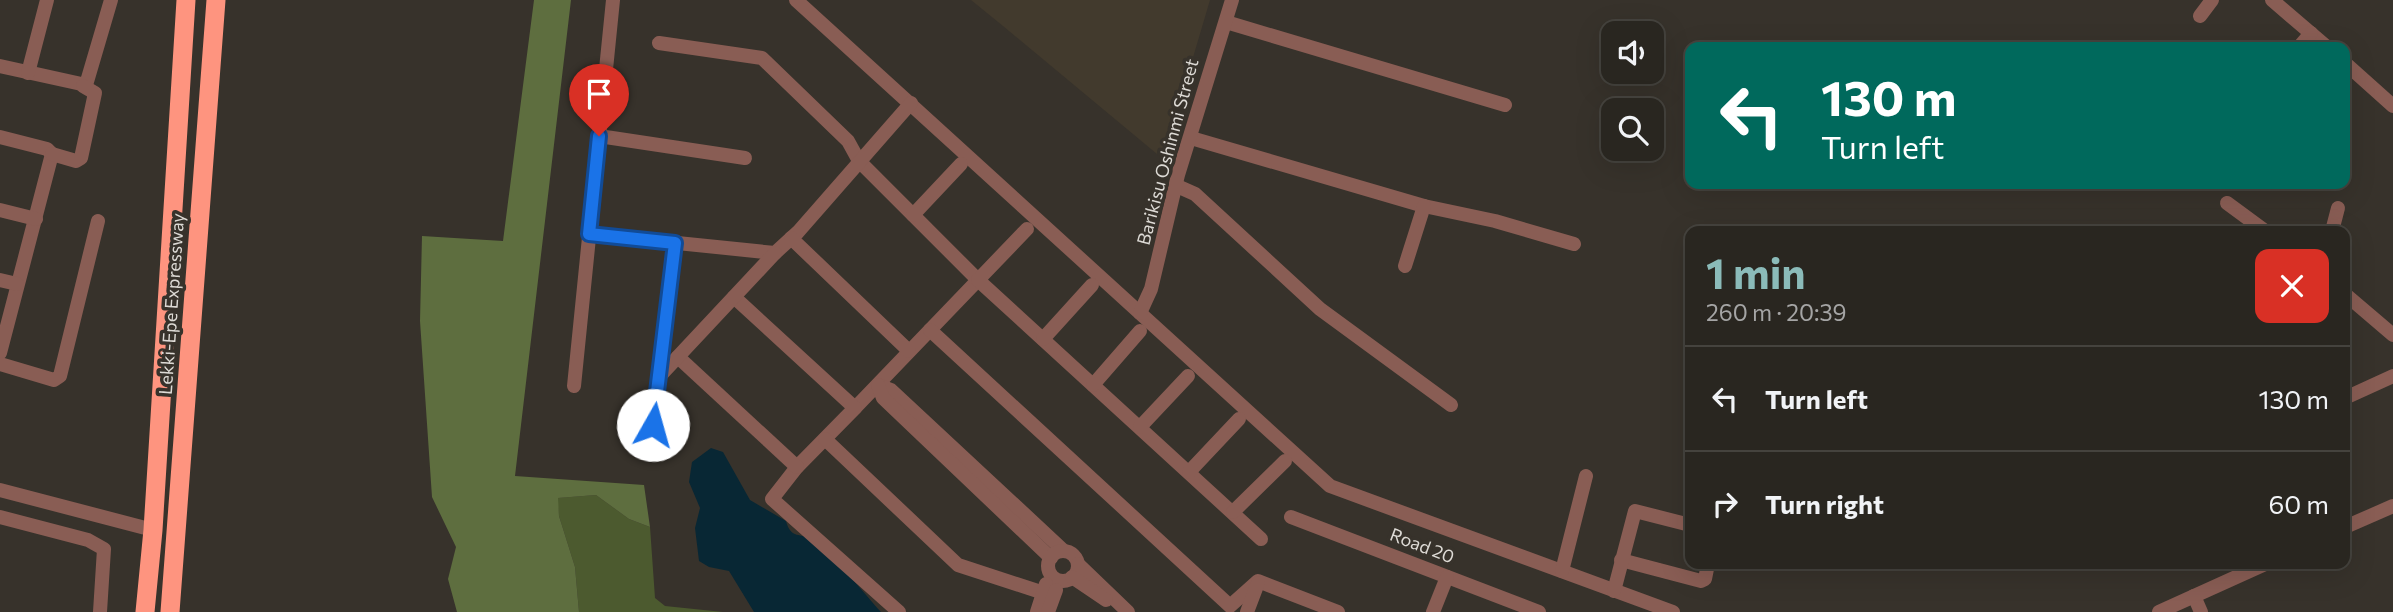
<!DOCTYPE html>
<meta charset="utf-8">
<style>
:root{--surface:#292620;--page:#312e29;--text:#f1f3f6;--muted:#a5a5a5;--line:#45433e;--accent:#8bbbb9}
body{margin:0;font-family:Commissioner,sans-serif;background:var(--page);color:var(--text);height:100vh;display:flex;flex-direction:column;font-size:26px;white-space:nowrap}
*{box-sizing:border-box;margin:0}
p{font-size:23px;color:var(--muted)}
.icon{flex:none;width:38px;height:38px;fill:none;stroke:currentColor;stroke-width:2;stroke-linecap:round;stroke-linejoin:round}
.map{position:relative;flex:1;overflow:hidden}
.drawer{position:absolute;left:1685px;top:226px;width:665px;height:343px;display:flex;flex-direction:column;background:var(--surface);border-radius:14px;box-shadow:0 7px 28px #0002,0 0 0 2px var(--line)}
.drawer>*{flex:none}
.hud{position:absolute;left:1685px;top:42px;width:665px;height:147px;border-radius:14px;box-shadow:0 7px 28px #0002,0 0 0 2px var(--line);background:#00695c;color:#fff;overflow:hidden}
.controls{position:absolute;left:1601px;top:21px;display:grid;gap:14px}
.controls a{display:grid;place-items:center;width:63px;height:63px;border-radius:14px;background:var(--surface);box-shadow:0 7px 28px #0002,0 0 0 2px var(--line);font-size:35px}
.pin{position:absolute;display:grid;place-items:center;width:60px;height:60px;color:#fff;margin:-72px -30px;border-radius:50% 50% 50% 0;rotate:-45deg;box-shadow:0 0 7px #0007}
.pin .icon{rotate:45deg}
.me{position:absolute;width:77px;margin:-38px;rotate:7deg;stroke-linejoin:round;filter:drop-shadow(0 0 5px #0008)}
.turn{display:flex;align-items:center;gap:24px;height:147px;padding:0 21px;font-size:32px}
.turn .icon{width:91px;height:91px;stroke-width:2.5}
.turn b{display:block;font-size:49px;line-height:60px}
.round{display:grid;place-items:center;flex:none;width:74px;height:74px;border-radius:14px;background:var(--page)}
.headline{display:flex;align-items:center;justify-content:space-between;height:119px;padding:0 21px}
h1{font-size:42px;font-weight:700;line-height:52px;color:var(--accent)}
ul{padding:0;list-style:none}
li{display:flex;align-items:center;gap:21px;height:105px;padding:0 21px;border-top:2px solid var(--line)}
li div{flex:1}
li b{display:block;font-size:26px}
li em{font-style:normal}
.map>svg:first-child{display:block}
</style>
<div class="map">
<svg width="2393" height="612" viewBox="0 0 2393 612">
<rect width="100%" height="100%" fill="#37322b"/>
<path fill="#423a2d" d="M971 0H1210L1163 159 1003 26Z"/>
<path fill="#4c5a2f" d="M596 495 629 519 650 527 655 598 665 606 723 612H579L575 567 559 516 557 498Z"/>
<path fill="#5e6e3f" d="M534 0H571L515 476 644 485 650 527 629 519 596 495 558 498 559 516 575 567 579 612H457L448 579 456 547 432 497 420 321 422 236 503 241Z"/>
<path fill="#082734" d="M711 448 723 452 750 500 786 521C791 540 800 532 814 540 827 547 868 598 881 612H754L729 571 709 567 699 561 695 528 700 508 689 482 692 462Z"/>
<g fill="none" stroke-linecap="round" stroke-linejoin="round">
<g stroke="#895d54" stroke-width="14">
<path d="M796 0 1330 486 1673 612"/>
<path d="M2272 0 2327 47"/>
<path d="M2200 16 2212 0"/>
<path d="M1226 22 1505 105"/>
<path d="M659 43 762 58 848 141 859 161 978 280 855 408"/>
<path d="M2299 47 2311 33"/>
<path d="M2345 63 2393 106"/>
<path d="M0 66 86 85 111 0"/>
<path d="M28 73 47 0"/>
<path d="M599 136 745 158"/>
<path d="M0 137 47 149 52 154 0 353"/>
<path d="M1191 138 1424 206 1495 221 1574 244"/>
<path d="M52 154 76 161 81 158 95 93 83 86"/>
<path d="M1177 186 1195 194 1320 309 1451 405"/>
<path d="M2227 203 2265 231"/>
<path d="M0 210 36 219"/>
<path d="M913 215 961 164"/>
<path d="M1027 229 978 280 1261 539"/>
<path d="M2332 231 2338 208"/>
<path d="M589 234 775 253 798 232 911 103"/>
<path d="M791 238 909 351"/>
<path d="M1405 266 1424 206"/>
<path d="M0 280 17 284"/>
<path d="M2345 294 2393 335"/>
<path d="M734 297 855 408 797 467 772 499 899 612"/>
<path d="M1140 313 1151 289 1178 175 1232 0"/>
<path d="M930 330 1230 606 1258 581 1338 612"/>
<path d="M1043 339 1092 285"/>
<path d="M678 357 797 467"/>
<path d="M0 364 54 380 60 376 98 221"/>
<path d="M658 378 775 253"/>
<path d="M878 385 891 390 1064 551"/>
<path d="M878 385 883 398 1051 558"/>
<path d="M1093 385 1140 331"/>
<path d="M574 386 613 0"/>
<path d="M2345 398 2393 376"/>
<path d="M1140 427 1188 376"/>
<path d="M825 439 958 565 1053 596"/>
<path d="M650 448 675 243"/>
<path d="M1189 472 1239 419"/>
<path d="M0 490 153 530"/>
<path d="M1233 512 1285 461"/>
<path d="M0 517 88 540 104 549 100 612"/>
<path d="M1291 517 1539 612"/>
<path d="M2345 527 2393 506"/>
<circle cx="1063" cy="566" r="15"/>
<path d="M1621 560 1701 581 1705 579 1708 564"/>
<path d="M1078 564 1128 612"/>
<path d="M1562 571 1586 476"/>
<path d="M1072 577 1106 600"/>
<path d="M1614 591 1635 511 1690 525"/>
<path d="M2194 596 2201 612"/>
<path d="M1037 612 1046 584"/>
<path d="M1048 612 1056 590"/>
<path d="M1247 612 1258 583"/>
<path d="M1433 612 1447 577"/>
<path d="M2159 612 2265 564"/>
</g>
<g stroke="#fe947f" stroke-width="19">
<path d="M145 612 153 530 186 0"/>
<path d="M170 612 216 0"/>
</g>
</g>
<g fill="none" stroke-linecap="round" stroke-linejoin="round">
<defs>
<path id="route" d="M599 136 589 234 675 243 653 425"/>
</defs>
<use href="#route" stroke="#114b97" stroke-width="18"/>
<use href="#route" stroke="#1a73e8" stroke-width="12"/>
</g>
<g text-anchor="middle" stroke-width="7" stroke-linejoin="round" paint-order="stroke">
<g font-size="18" fill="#dddad5" stroke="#37322b">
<text transform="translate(1168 152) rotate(-75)" y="6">Barikisu Oshinmi Street</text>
<text transform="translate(172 304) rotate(-86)" y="6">Lekki-Epe Expressway</text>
<text transform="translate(1422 546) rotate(21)" y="6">Road 20</text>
</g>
</g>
</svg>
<div class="controls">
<a><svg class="icon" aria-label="sound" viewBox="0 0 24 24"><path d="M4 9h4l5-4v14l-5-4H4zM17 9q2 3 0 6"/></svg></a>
<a><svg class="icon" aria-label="search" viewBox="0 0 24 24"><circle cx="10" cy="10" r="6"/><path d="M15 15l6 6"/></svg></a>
</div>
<div class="pin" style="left:599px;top:136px;background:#d93025"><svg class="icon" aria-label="arrive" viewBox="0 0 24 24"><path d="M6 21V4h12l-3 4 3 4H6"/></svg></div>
<svg class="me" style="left:653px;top:425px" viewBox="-20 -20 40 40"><circle r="19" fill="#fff"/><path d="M0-13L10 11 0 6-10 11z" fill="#1a73e8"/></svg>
<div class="hud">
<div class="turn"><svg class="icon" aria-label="left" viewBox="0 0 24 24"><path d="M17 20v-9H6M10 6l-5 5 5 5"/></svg><div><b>130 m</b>Turn left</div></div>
</div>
<section class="drawer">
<div class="headline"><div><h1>1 min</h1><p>260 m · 20:39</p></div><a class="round" style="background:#d93025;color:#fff"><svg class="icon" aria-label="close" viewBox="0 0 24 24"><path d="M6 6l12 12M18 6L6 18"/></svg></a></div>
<ul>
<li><svg class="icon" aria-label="left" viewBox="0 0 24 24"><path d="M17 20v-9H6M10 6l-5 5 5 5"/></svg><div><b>Turn left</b></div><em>130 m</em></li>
<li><svg class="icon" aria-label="right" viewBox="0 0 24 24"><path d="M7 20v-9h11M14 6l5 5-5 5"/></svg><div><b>Turn right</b></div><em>60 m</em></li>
</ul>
</section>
</div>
